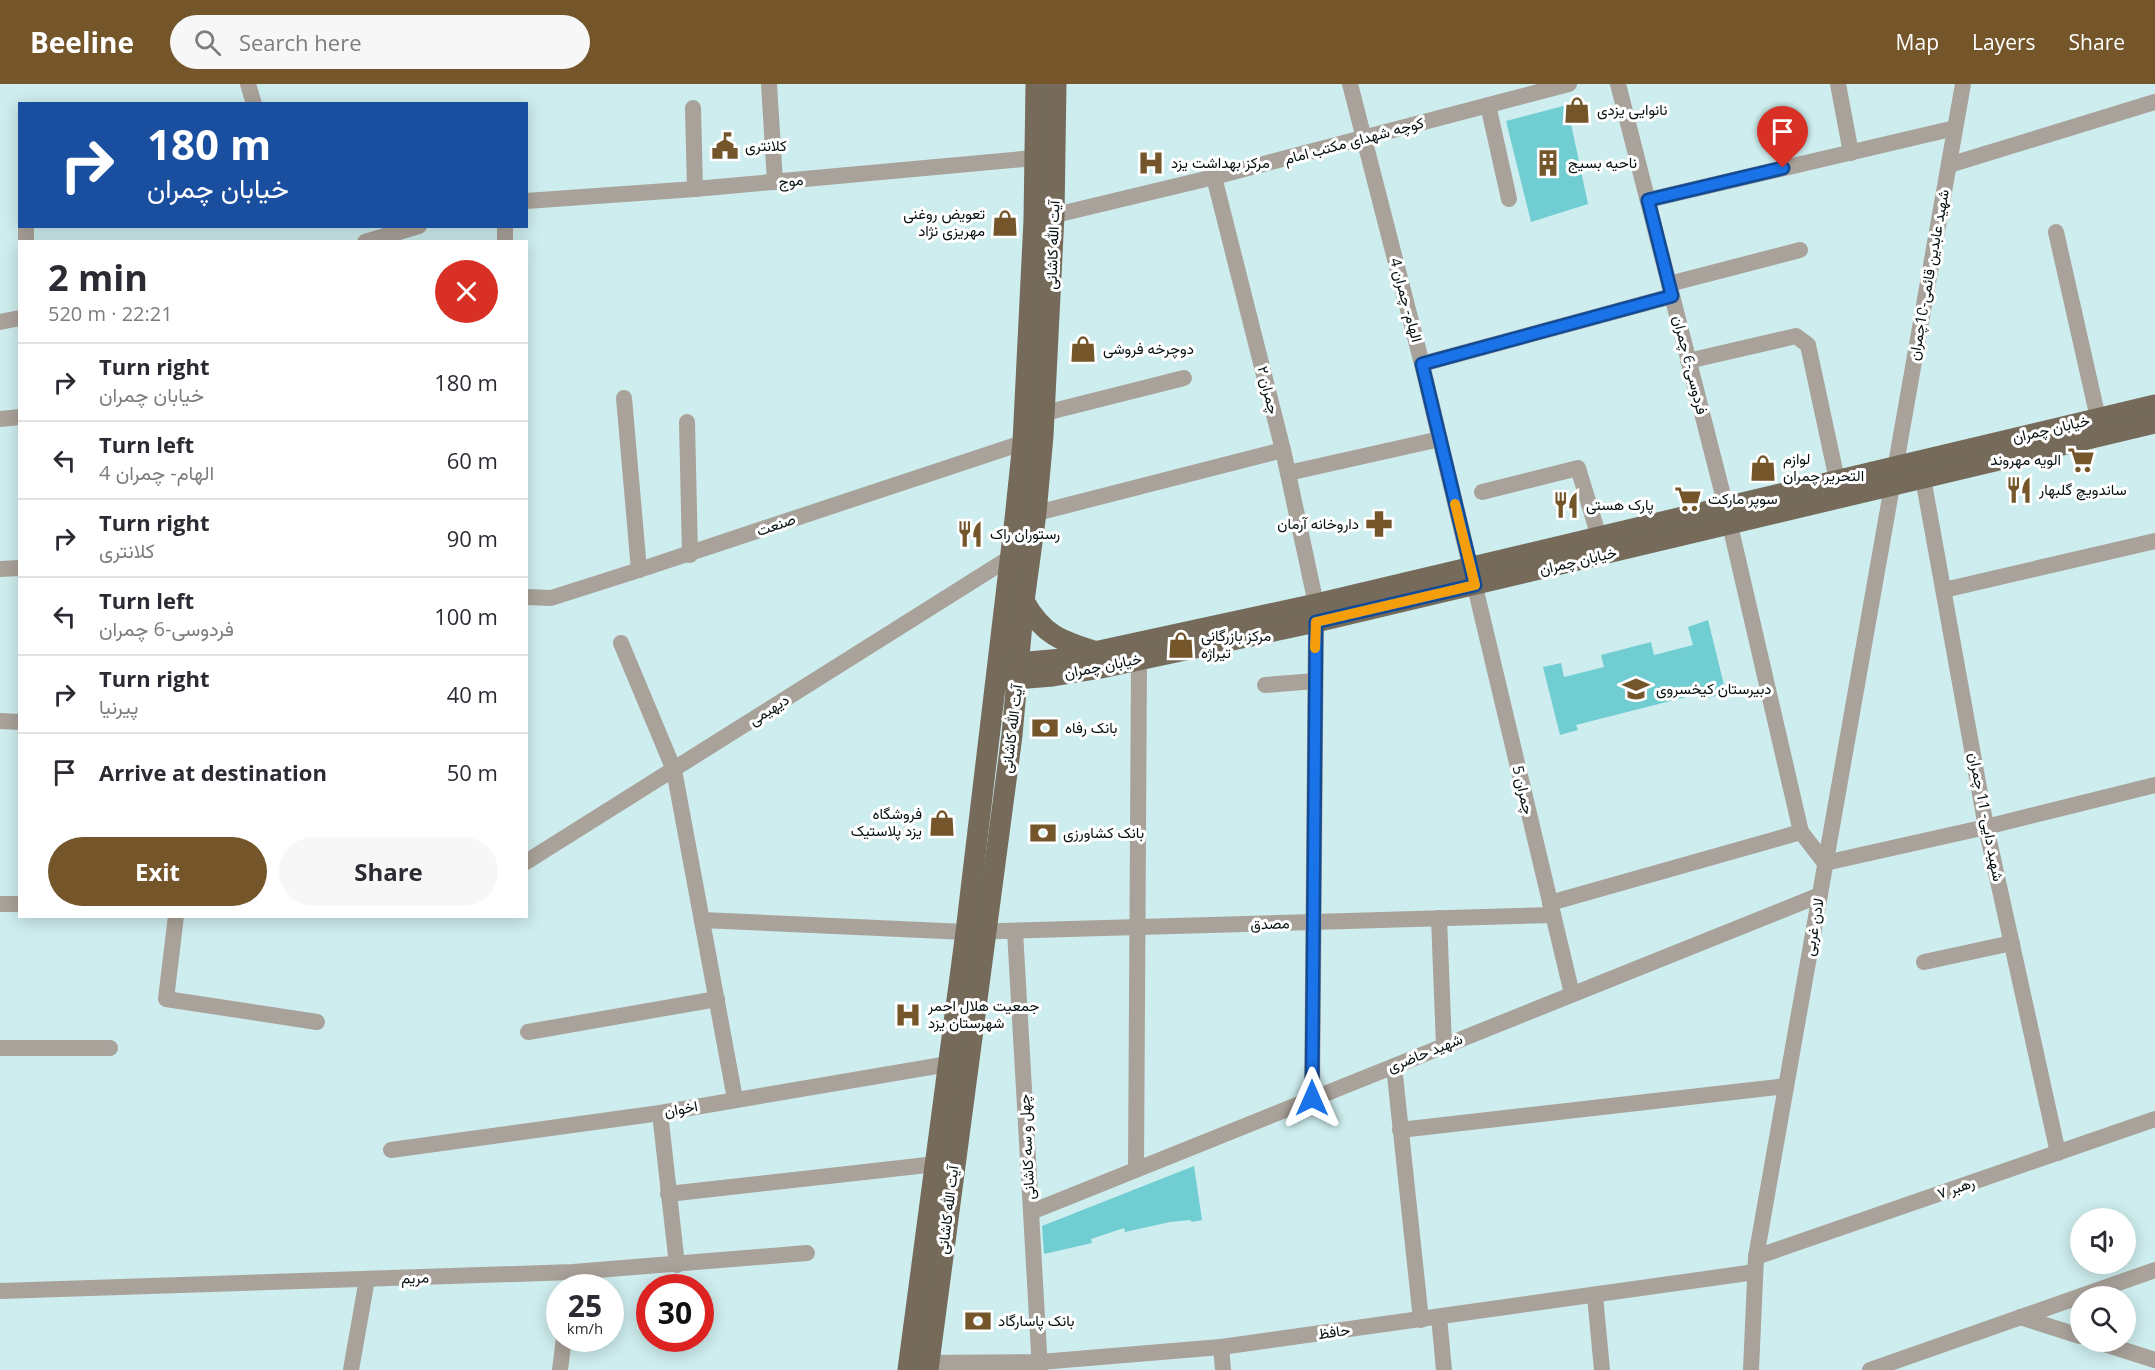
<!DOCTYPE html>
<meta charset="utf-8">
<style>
:root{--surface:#fff;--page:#f7f7f7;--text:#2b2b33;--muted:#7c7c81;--line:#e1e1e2;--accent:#74562a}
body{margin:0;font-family:"Open Sans",Vazirmatn,sans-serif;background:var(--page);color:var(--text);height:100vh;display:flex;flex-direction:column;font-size:22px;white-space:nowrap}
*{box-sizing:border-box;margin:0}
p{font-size:20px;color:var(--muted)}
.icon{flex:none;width:33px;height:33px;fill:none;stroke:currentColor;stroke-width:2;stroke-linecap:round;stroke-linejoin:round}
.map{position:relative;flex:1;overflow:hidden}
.details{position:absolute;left:18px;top:156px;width:510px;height:678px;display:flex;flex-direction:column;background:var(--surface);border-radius:0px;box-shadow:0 3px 15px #0003}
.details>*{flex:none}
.banner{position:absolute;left:18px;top:18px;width:510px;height:126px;border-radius:0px;box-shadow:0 3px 15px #0003;background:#1a4fa0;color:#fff;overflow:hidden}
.controls{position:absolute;left:2070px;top:1124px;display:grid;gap:12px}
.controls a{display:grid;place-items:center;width:66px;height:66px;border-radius:50%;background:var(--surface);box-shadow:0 3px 15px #0003;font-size:30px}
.speed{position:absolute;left:546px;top:1190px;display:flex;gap:12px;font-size:30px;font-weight:700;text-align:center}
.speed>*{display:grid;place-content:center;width:78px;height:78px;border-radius:50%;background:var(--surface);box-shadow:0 3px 15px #0003;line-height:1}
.speed small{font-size:15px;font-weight:400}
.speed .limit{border:9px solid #d22;background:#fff;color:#111}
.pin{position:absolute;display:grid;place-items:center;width:51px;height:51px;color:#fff;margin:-62px -26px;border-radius:50% 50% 50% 0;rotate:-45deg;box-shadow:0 0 6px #0007}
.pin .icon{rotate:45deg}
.me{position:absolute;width:66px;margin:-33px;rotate:0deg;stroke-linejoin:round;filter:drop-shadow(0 0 4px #0008)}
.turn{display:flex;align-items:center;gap:21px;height:126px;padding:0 30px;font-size:27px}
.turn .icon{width:78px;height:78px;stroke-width:2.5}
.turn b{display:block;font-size:42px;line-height:51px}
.round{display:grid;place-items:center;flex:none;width:63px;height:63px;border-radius:32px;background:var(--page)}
.head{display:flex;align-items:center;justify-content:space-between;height:102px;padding:0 30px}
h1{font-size:36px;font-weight:700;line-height:45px}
.cta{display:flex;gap:12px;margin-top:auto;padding:12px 30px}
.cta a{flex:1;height:69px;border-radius:36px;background:var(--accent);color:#fff;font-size:24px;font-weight:700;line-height:69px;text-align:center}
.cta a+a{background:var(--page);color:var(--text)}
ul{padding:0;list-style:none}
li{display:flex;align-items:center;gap:18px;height:78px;padding:0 30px;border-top:2px solid var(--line)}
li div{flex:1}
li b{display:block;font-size:22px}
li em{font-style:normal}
header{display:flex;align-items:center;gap:36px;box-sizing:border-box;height:84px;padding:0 30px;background:var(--accent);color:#fff}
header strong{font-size:28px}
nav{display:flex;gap:33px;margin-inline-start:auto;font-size:21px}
.search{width:420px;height:54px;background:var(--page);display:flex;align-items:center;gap:15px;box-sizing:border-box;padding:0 21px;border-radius:33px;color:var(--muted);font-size:22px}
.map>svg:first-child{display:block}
</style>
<header>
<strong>Beeline</strong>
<div class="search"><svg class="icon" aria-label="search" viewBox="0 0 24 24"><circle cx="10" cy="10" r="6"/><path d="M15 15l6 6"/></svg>Search here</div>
<nav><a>Map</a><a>Layers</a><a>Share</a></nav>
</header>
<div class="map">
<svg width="2155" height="1286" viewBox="0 0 2155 1286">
<rect width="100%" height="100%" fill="#ceedee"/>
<g fill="#70cdd2">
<path d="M1567 21 1588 120 1531 138 1506 37Z"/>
<path d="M1708 536 1726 609 1708 614 1706 608 1576 641 1578 646 1560 651 1543 583 1561 579 1564 593 1604 583 1601 571 1651 558 1654 571 1693 561 1688 543Z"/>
<path d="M1194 1082 1202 1136 1192 1138 1190 1136 1170 1138 1125 1148 1124 1144 1091 1155 1092 1159 1044 1170 1042 1142Z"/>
</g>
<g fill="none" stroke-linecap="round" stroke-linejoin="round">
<g stroke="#a9a29a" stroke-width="16">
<path d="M248 0 254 20"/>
<path d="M769 0 775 98"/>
<path d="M1350 0 1422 280 1572 910"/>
<path d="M1618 0 1726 423"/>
<path d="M1838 0 1851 69"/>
<path d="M1488 21 1509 115"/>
<path d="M693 24 695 105"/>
<path d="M1949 81 2155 18"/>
<path d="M1214 93 1283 366 1316 520"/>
<path d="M1648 116 1955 44"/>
<path d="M526 117 695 105 1045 73"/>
<path d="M1043 134 1214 93 1569 0"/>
<path d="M26 142V158"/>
<path d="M2056 148 2098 334"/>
<path d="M365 158 419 142"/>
<path d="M505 158V142"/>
<path d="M1669 200 1800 166"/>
<path d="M0 238 20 234"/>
<path d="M1688 277 1796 252 1808 261 1837 396"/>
<path d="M1422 280 1672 212"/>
<path d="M624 314 639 486"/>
<path d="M1033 330 1045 329 1184 294"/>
<path d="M0 335 20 333"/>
<path d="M687 338 690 471"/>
<path d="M1288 389 1440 355"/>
<path d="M1923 394 1986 743 2058 1069"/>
<path d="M1482 408 1578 384 1599 453"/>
<path d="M1025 432 1283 366"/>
<path d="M1730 441 1801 748 1825 779 1986 743 2155 701"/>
<path d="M0 485 20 484"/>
<path d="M1944 506 2155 457"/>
<path d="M526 513 551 514 639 486 1034 355"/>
<path d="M621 559 674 686 735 1015"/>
<path d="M1265 601 1315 597"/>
<path d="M0 637 20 638"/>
<path d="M526 778 1011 473 1019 470"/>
<path d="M1550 819 1801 748"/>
<path d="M0 820H20"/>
<path d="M176 832 166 915 317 938"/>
<path d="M1439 834 1444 962"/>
<path d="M702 836 966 848 1553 831"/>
<path d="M1015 847 1040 1286"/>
<path d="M1924 878 2012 859"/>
<path d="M528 948 717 915"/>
<path d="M0 964H110"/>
<path d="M1394 982 1421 1236"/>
<path d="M1312 1014 1316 538"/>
<path d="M660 1029 677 1181"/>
<path d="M1400 1046 1786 1002"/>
<path d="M391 1066 660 1029 960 978"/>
<path d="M1136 1085 1139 576"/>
<path d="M668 1110 945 1079"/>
<path d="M1031 1128 1820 811"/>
<path d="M1756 1173 2155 1035"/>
<path d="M0 1207 573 1188 807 1169"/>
<path d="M1595 1212 1602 1286"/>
<path d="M1439 1233 1444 1286"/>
<path d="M2020 1233 2080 1252"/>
<path d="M2095 1257 2155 1276"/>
<path d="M1221 1263 1223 1286"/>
<path d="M919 1279 1040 1278 1221 1263 1755 1188"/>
<path d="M351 1286 367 1195"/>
<path d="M560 1286 564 1254"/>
<path d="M1751 1286 1756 1173 1963 0"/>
<path d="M1870 1286 2155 1186"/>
</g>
<g stroke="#766b5b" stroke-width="21">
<path d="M1024 517C1043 551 1061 557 1097 568"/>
<path d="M1006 580 1062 575 1316 520 2155 321"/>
<path d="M1005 596 1053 592 1101 584 1316 538 2155 339"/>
<path d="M908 1286 966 848 1015 435 1023 358 1034 136 1036 0"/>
<path d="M928 1286 1012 651 1024 517 1036 429 1043 352 1054 131 1056 0"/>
</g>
</g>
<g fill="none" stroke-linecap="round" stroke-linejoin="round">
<defs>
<path id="route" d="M1312 1014 1316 538 1475 501 1422 280 1672 212 1648 116 1783 84"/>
</defs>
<use href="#route" stroke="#114b97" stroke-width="15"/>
<use href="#route" stroke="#1a73e8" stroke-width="10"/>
<path stroke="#f59e0b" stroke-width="10" d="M1315 564 1316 538 1475 501 1455 420"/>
</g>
<defs>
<symbol id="shop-bare" viewBox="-9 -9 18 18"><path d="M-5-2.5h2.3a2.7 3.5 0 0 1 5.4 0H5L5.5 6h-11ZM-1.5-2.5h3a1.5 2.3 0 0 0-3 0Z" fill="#74562a" stroke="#fff" stroke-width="2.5" paint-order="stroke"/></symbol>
<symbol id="civic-bare" viewBox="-9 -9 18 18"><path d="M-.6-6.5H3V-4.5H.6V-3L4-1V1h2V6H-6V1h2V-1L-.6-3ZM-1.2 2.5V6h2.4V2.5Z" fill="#74562a" stroke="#fff" stroke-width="2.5" paint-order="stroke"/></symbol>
<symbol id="hospital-bare" viewBox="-9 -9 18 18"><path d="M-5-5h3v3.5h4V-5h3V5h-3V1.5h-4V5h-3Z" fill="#74562a" stroke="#fff" stroke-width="2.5" paint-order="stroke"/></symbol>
<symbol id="building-bare" viewBox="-9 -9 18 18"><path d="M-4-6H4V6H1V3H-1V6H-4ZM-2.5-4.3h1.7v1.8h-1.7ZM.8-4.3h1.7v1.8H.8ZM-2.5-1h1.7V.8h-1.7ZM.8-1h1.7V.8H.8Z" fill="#74562a" stroke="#fff" stroke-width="2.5" paint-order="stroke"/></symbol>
<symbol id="supermarket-bare" viewBox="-9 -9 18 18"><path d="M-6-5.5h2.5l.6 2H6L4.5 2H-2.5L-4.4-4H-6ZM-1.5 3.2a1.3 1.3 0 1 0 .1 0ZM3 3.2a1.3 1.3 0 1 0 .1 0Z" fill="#74562a" stroke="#fff" stroke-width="2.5" paint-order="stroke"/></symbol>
<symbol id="restaurant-bare" viewBox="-9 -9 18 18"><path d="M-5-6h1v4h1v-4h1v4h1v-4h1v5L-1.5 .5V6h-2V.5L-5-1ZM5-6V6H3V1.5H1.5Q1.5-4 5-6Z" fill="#74562a" stroke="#fff" stroke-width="2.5" paint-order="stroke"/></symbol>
<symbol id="pharmacy-bare" viewBox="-9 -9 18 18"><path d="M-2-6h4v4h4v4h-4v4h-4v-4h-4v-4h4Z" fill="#74562a" stroke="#fff" stroke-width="2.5" paint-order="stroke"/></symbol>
<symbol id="school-bare" viewBox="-9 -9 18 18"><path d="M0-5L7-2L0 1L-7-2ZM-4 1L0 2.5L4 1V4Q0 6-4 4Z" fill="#74562a" stroke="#fff" stroke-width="2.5" paint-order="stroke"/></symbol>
<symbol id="bank-bare" viewBox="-9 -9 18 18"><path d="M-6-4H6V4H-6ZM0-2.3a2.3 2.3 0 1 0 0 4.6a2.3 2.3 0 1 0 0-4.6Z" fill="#74562a" stroke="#fff" stroke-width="2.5" paint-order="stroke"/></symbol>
</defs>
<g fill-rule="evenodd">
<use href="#shop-bare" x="1558" y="7" width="38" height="38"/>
<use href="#civic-bare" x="706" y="43" width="38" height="38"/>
<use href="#hospital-bare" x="1132" y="60" width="38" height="38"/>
<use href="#building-bare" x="1529" y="60" width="38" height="38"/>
<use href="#shop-bare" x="986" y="120" width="38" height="38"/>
<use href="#shop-bare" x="1064" y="246" width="38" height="38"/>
<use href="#supermarket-bare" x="2062" y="357" width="38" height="38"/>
<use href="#shop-bare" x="1744" y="365" width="38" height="38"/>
<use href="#restaurant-bare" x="2000" y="387" width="38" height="38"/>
<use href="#supermarket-bare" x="1669" y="396" width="38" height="38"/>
<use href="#restaurant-bare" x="1547" y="402" width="38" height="38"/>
<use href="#pharmacy-bare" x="1360" y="421" width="38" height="38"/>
<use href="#restaurant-bare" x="951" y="431" width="38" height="38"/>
<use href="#shop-bare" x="1162" y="542" width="38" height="38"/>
<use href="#school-bare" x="1617" y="586" width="38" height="38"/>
<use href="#bank-bare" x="1026" y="625" width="38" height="38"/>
<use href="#shop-bare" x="923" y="720" width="38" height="38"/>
<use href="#bank-bare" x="1024" y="730" width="38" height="38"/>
<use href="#hospital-bare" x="889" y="912" width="38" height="38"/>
<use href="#bank-bare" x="959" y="1218" width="38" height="38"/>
</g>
<g text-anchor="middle" stroke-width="6" stroke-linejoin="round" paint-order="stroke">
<g font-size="15" fill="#050f0f" stroke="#fff" text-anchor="start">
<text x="1597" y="31">نانوایی یزدی</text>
<text x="745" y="67">کلانتری</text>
<text x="1171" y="84">مرکز بهداشت یزد</text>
<text x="1568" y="84">ناحیه بسیج</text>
<text x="985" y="135" text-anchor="end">تعویض روغنی<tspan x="985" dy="17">مهریزی نژاد</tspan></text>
<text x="1103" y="270">دوچرخه فروشی</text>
<text x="1783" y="380">لوازم<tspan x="1783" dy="17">التحریر چمران</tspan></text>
<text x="2061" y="381" text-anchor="end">الویه مهروند</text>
<text x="2039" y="411">ساندویچ گلبهار</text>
<text x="1708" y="420">سوپر مارکت</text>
<text x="1586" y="426">پارک هستی</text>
<text x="1359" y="445" text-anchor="end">داروخانه آرمان</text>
<text x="990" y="455">رستوران راک</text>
<text x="1201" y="557">مرکز بازرگانی<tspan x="1201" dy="17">تیراژه</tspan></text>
<text x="1656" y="610">دبیرستان کیخسروی</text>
<text x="1065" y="649">بانک رفاه</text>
<text x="922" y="735" text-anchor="end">فروشگاه<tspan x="922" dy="17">یزد پلاستیک</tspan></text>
<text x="1063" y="754">بانک کشاورزی</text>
<text x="928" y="927">جمعیت هلال احمر<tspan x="928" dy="17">شهرستان یزد</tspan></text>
<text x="998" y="1242">بانک پاسارگاد</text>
</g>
<g font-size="15" fill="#050f0f" stroke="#fff">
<text transform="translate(1354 57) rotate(-15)" y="5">کوچه شهدای مکتب امام</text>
<text transform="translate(791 97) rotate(-5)" y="5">موج</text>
<text transform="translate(1053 161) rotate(-88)" y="5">آیت الله کاشانی</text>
<text transform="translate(1929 191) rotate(-80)" y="5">شهید عابدین قائمی-10چمران</text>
<text transform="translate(1406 216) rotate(75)" y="5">الهام- چمران 4</text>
<text transform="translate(1690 281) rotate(76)" y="5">فردوسی-6 چمران</text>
<text transform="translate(1268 306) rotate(76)" y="5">چمران ۲</text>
<text transform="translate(2051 345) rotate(-13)" y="5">خیابان چمران</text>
<text transform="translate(776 441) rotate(-19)" y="5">صنعت</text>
<text transform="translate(1578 477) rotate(-13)" y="5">خیابان چمران</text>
<text transform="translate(1103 582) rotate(-11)" y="5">خیابان چمران</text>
<text transform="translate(769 626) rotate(-32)" y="5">دیهیمی</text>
<text transform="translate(1012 645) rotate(-83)" y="5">آیت الله کاشانی</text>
<text transform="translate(1523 706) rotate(77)" y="5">چمران 5</text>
<text transform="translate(1986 733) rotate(79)" y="5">شهید دایی- 11 چمران</text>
<text transform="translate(1270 840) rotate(-2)" y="5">مصدق</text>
<text transform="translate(1814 843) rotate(-80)" y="5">لادن غربی</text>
<text transform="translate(1425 969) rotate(-22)" y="5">شهید حاضری</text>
<text transform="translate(681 1025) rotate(-10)" y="5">اخوان</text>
<text transform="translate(1027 1063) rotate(-93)" y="5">چهل و سه کاشانی</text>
<text transform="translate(1956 1104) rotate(-19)" y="5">رهبر ۷</text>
<text transform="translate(948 1126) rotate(-83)" y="5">آیت الله کاشانی</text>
<text transform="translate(415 1194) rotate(-2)" y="5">مریم</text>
<text transform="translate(1334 1248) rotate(-8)" y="5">حافظ</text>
</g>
</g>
</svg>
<div class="controls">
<a><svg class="icon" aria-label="sound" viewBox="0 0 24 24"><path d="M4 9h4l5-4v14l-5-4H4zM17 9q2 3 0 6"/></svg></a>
<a><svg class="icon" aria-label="search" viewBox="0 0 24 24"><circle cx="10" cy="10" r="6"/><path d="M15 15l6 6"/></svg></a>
</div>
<div class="speed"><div>25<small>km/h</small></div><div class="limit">30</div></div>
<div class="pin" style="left:1783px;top:84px;background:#d93025"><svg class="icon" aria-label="arrive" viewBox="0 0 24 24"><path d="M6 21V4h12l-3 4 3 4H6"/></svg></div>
<svg class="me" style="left:1312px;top:1014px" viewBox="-20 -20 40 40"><path d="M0-17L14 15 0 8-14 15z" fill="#1a73e8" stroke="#fff" stroke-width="4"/></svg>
<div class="banner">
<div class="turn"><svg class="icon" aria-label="right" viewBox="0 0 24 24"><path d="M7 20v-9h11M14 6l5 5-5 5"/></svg><div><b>180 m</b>خیابان چمران</div></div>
</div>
<section class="details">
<div class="head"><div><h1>2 min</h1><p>520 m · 22:21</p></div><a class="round" style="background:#d93025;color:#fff"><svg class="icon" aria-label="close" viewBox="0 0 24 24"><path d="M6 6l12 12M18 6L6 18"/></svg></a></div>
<ul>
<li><svg class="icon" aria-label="right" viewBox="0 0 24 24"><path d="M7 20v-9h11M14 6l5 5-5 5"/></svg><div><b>Turn right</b><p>خیابان چمران</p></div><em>180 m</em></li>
<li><svg class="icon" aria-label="left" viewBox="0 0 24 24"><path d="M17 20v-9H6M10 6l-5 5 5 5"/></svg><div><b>Turn left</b><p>الهام- چمران 4</p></div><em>60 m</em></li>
<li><svg class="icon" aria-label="right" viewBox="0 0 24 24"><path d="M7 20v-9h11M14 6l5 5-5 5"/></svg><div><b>Turn right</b><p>کلانتری</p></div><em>90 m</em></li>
<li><svg class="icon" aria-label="left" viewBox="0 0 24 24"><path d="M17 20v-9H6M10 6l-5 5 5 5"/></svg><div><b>Turn left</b><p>فردوسی-6 چمران</p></div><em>100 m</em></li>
<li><svg class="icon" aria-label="right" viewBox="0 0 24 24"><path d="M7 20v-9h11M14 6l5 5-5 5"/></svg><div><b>Turn right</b><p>پیرنیا</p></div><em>40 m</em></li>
<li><svg class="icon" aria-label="arrive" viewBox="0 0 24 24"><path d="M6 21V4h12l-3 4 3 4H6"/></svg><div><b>Arrive at destination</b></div><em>50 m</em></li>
</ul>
<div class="cta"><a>Exit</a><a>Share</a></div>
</section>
</div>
